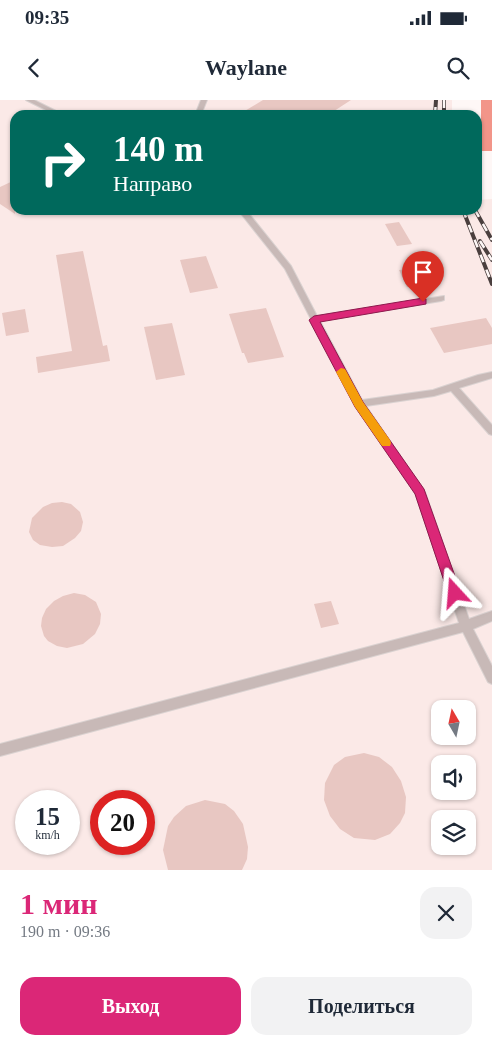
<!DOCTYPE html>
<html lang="ru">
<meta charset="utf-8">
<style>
:root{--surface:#fff;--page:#f2f2f3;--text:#1f2937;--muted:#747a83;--accent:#db2777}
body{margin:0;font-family:Georgia,serif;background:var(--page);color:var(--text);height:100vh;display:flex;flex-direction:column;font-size:19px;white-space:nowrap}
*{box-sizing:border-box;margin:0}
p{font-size:16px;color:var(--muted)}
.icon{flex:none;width:28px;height:28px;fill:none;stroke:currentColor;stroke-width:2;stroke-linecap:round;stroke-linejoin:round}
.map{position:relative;height:770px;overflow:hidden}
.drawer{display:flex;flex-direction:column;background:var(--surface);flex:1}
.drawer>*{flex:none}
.guide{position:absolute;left:10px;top:10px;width:472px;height:105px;border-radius:15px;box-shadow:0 1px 4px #0004;background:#00695c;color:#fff;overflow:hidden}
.needle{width:32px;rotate:351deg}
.tools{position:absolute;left:431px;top:600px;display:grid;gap:10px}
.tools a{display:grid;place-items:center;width:45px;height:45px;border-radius:10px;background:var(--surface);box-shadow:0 1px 4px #0004;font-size:25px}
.speed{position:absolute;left:15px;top:690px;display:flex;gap:10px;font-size:25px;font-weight:700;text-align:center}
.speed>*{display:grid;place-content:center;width:65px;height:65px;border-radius:50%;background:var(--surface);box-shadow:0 1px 4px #0004;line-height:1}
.speed small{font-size:12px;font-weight:400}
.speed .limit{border:8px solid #d22;background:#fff;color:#111}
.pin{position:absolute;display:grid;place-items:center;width:42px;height:42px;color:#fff;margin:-51px -21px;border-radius:50% 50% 50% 0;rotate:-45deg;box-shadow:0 0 5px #0007}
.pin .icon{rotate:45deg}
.me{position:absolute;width:55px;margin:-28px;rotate:341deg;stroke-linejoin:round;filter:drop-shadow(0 0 4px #0008)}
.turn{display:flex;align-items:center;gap:18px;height:105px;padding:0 20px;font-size:22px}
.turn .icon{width:65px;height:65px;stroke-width:2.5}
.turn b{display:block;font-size:35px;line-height:42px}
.round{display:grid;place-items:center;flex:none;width:52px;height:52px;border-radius:15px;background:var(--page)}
.headline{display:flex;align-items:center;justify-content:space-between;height:85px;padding:0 20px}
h1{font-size:30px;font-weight:700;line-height:38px;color:var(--accent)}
.button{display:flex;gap:10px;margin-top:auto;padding:10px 20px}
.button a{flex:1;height:58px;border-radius:15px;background:var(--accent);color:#fff;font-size:20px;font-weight:700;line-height:58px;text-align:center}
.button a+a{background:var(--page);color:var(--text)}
.status{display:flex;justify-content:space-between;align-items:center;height:35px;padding:0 25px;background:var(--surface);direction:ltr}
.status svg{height:14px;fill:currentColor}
header{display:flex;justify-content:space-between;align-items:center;height:65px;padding:0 20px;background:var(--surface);font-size:22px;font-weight:700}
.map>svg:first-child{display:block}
</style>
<div class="status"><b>09:35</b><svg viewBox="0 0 49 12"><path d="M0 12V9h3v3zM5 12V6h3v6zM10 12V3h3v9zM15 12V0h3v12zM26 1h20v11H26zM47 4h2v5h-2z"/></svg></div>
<header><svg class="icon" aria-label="back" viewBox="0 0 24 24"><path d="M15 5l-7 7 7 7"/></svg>Waylane<svg class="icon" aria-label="search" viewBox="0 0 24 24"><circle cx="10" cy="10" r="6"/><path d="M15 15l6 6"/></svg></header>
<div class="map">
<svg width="492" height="770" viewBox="0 0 492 770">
<rect width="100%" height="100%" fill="#fef7f6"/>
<path fill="#fbe9e7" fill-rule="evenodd" d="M0 0H452V15H15V110H478V100L492 99V770H0ZM440 609H468V636H440ZM440 664H468V691H440ZM26 701H69V744H26ZM101 701H144V744H101ZM440 719H468V746H440Z"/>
<rect fill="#f29589" x="481" y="0" width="11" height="51"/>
<g fill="#e8c7c2">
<path d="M263 0H351L328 15H238Z"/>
<path d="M15 80V114L0 104V87Z"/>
<path d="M399 122 412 144 397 146 385 124Z"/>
<path d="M83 151 103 246 107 245 110 261 38 273 36 257 72 251 56 155Z"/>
<path d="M206 156 218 188 190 193 180 160Z"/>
<path d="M416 168 425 185 407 187 399 170Z"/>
<path d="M266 208 284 257 248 263 244 253H242L229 214Z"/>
<path d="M25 209 29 232 6 236 2 213Z"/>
<path d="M486 218 492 228V244L444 253 430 228Z"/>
<path d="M172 223 185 275 156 280 144 227Z"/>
<path d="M62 402 71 404 80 412 83 422 81 431 75 438 63 446 52 447 40 445 33 440 29 432 32 418 43 407 52 403Z"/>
<path d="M74 493 85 495 96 502 101 514 100 524 95 534 83 544 67 548 57 546 48 541 44 536 41 526 42 518 46 509 54 501 63 496Z"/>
<path d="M331 501 339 524 321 528 314 504Z"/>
<path d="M364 653 379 657 392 667 401 681 406 697 405 713 400 723 390 734 375 740 354 738 340 729 330 716 324 700 325 683 334 665 345 657Z"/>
<path d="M205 700 225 704 234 711 243 724 248 747 247 759 242 770H168L163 750 168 726 174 717 186 706Z"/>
</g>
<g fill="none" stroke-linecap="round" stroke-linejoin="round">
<defs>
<g id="lane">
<path d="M26 0H34L64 15H56Z"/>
<path d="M201 0H207L201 15H195Z"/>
<path d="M238 110H246L291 166 317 216 444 196V200L441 201 320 221 362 300 433 290 478 275 492 272V278L459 288 492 325V335L489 334 451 291 434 296 366 306 425 392 469 519 492 511V521L473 529 492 566V584L488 582 463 532 0 656V644L459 523 415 393 356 306 285 169Z"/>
</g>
</defs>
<use href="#lane" stroke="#dad2d1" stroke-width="2"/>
<use href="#lane" fill="#c8b9b7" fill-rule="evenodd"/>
<defs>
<g id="rail">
<path d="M444 0V15"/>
<path d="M435 15 436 0"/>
<path d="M463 110 492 184"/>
<path d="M475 110 492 140"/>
<path d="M480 141 492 160"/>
</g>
</defs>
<use href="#rail" stroke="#4a3f3e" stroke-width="4"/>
<use href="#rail" stroke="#fef7f6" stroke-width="2.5" stroke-dasharray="8" stroke-linecap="butt"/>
</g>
<path fill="#db2777" stroke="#8e194d" d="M423 198 426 199V204L320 222 363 302 424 389 461 493 459 497 455 498 450 497 448 493 415 394 355 307 309 220 314 216Z"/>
<path fill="#f59e0b" d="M341 268 345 269 363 302 390 340 391 343 390 346H382L355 307 336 272Z"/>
</svg>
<div class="tools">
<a><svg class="needle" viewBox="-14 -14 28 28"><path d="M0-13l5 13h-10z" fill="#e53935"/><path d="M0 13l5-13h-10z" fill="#747a83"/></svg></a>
<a><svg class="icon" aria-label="sound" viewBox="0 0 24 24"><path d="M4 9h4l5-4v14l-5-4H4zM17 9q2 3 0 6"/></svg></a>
<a><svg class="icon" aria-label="layers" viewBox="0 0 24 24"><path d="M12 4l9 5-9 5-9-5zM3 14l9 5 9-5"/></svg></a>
</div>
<div class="speed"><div>15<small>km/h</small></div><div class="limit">20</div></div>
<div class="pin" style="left:423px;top:202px;background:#d93025"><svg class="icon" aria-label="arrive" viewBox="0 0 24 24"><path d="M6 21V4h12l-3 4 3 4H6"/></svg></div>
<svg class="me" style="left:455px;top:493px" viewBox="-20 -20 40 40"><path d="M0-17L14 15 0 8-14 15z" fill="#db2777" stroke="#fff" stroke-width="4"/></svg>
<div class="guide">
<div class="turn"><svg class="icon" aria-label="right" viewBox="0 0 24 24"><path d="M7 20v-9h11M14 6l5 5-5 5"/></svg><div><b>140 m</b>Направо</div></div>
</div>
</div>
<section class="drawer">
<div class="headline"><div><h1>1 мин</h1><p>190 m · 09:36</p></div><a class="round"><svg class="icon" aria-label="close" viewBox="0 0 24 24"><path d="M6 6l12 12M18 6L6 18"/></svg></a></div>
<div class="button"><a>Выход</a><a>Поделиться</a></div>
</section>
